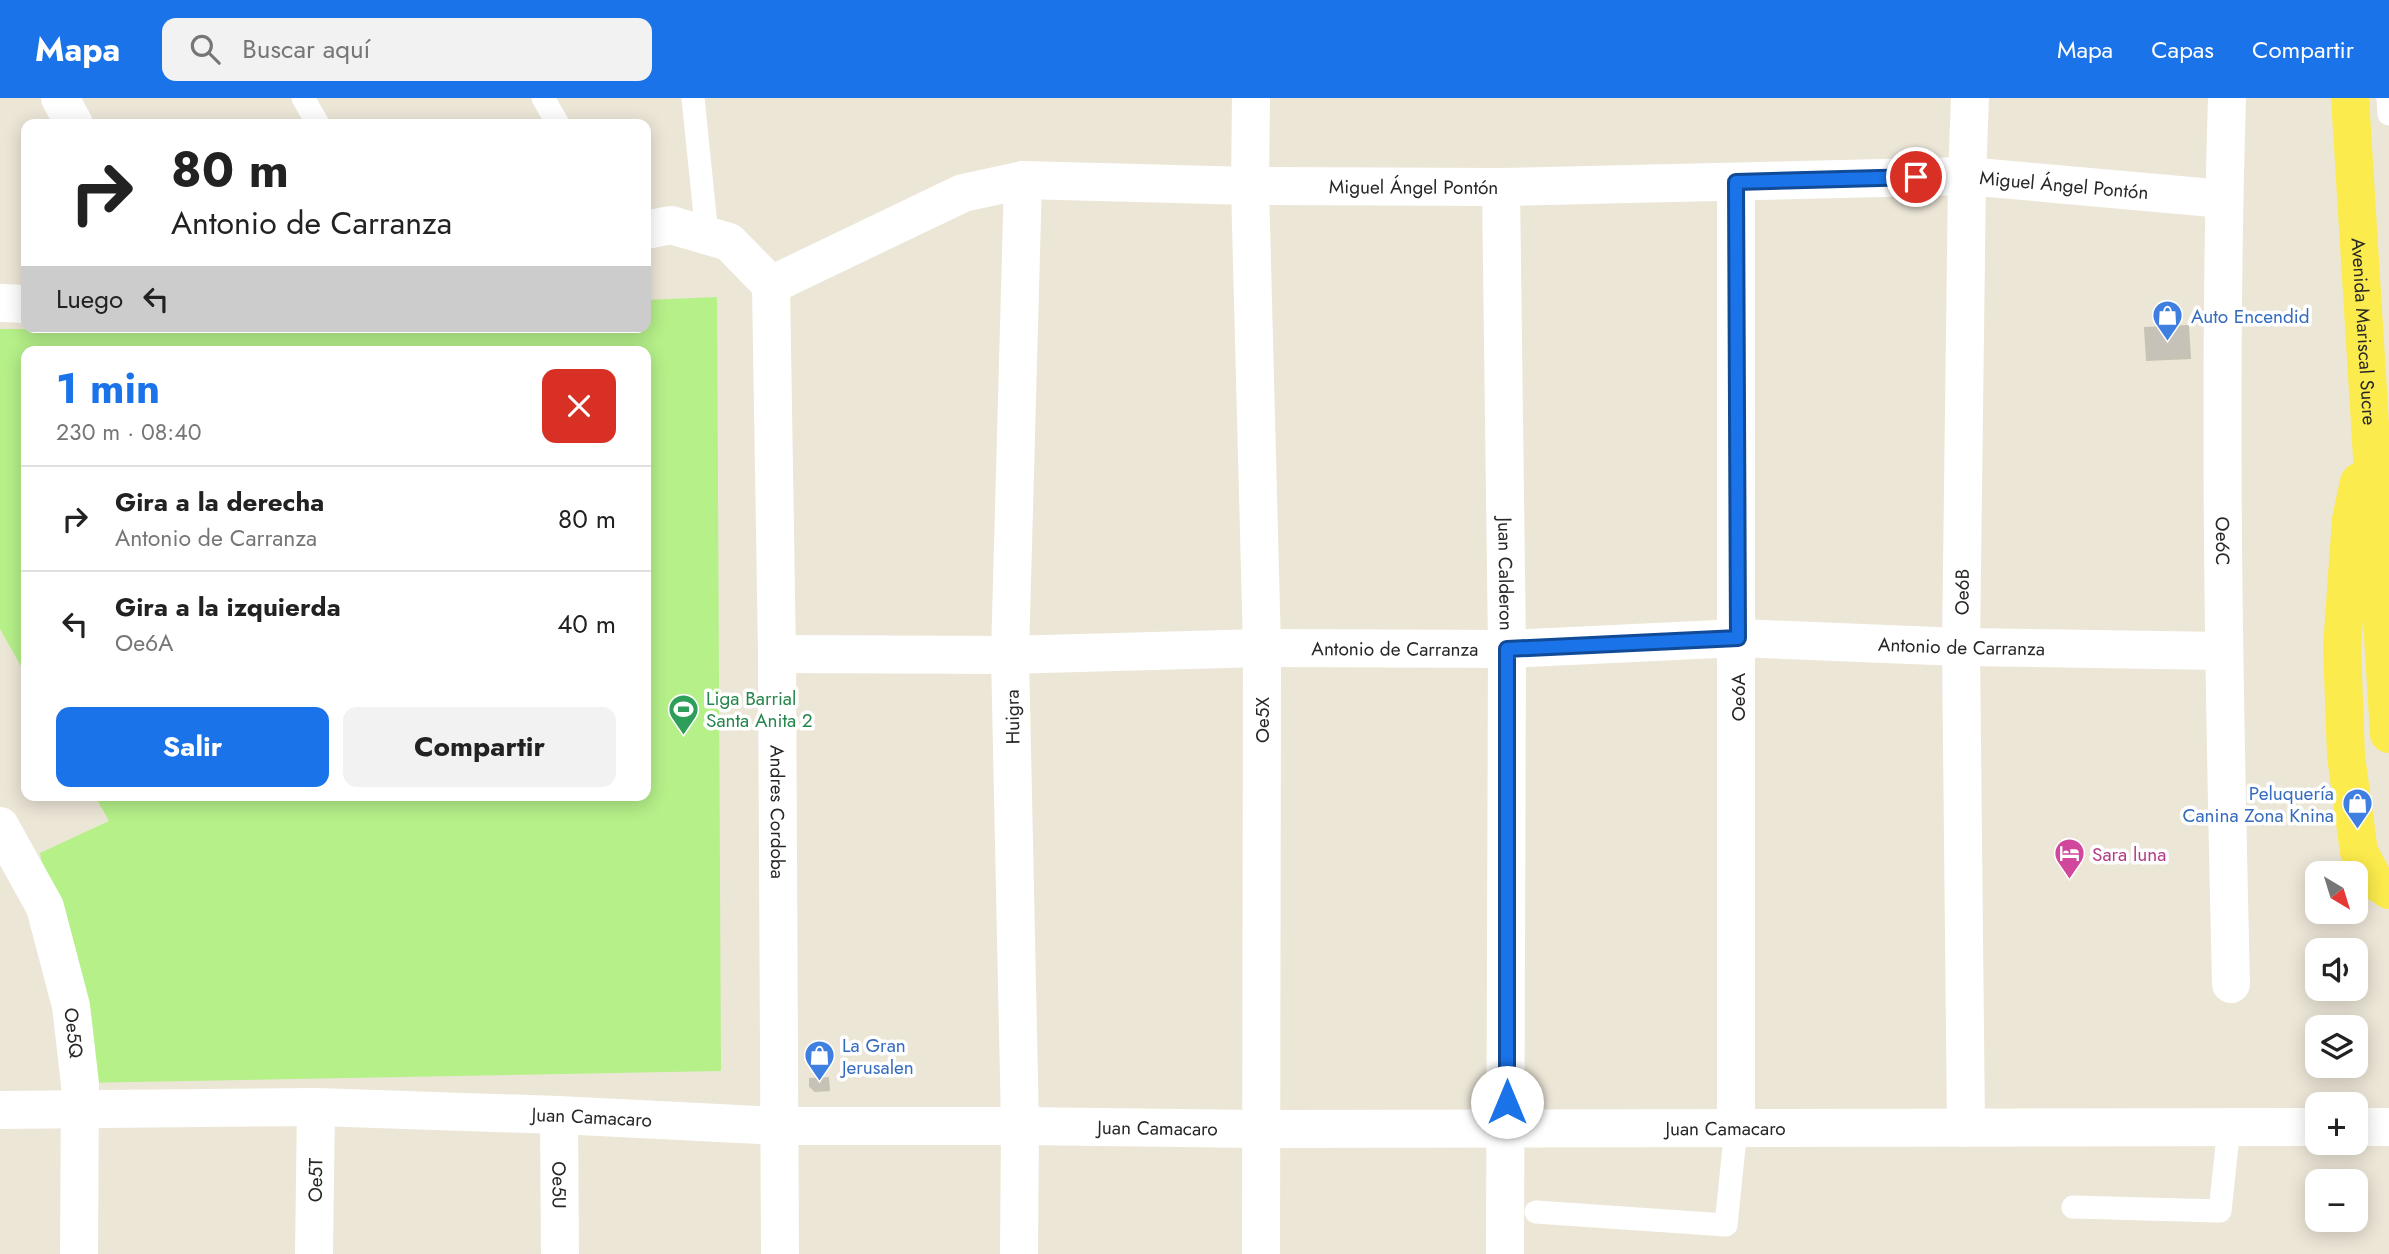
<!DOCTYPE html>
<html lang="es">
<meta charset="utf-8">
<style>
:root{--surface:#fff;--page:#f2f2f2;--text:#222;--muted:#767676;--line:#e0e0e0;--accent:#1a73e8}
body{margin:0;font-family:Jost,sans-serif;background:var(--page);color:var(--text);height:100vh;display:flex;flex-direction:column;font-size:26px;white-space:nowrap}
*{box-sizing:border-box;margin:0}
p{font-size:23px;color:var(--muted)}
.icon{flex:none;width:38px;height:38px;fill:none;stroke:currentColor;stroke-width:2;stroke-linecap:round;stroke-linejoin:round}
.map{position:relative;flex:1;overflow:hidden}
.details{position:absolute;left:21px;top:248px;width:630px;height:455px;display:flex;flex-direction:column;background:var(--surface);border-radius:14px;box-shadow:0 4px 18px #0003}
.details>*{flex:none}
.banner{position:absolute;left:21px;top:21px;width:630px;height:214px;border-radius:14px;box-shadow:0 4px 18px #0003;background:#fff;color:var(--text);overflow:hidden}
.needle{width:46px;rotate:142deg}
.controls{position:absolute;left:2305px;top:763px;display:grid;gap:14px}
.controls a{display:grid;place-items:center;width:63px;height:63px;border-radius:14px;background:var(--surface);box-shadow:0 4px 18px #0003;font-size:35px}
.pin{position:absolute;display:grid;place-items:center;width:60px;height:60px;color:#fff;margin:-30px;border:4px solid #fff;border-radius:50%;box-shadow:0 2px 7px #0007}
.me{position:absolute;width:77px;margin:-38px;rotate:0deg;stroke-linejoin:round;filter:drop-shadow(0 0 5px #0008)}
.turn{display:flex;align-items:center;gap:24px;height:147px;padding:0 35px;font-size:32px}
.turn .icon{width:91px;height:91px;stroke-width:2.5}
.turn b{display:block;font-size:49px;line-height:60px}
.then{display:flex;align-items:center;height:66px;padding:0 35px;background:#0003;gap:14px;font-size:26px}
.round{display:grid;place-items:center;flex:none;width:74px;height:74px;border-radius:14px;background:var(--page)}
.summary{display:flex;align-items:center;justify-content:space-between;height:119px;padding:0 35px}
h1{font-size:42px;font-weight:700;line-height:52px;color:var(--accent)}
.cta{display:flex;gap:14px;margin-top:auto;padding:14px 35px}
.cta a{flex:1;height:80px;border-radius:14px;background:var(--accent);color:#fff;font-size:28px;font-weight:700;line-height:80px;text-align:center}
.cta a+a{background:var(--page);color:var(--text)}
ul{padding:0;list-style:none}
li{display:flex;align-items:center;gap:21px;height:105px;padding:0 35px;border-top:2px solid var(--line)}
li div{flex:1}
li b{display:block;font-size:26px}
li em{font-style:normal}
header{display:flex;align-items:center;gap:42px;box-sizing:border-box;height:98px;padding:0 35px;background:var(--accent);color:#fff}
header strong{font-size:33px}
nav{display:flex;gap:38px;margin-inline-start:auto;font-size:24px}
.search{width:490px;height:63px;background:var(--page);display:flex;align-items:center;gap:18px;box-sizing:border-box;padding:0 24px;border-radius:14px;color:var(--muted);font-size:26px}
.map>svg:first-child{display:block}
</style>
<header>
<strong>Mapa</strong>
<div class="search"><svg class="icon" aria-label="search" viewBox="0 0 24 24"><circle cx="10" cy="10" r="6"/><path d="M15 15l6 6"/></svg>Buscar aquí</div>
<nav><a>Mapa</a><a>Capas</a><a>Compartir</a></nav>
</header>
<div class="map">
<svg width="2389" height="1156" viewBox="0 0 2389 1156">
<rect width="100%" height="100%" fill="#ece6d7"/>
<path fill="#b5f089" d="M717 199 721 973 79 985 40 755 109 723 95 698H646V254H26V577L0 531V231L646 229V202Z"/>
<g fill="#c6c2b7" stroke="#c7c2b1" stroke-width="2">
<path d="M2188 228 2190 260 2147 262 2145 230Z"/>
<path d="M828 980 829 992 815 993 810 988V981Z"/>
</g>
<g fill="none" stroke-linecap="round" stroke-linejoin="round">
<g stroke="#fff" stroke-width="23">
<path d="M303 0 318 26"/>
<path d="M543 0 558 26"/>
<path d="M693 0 707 137"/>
<path d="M2388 0 2389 16"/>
<path d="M2073 1109 2220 1113 2229 1029"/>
<path d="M1536 1114 1726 1127 1736 1030"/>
</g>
<g stroke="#fff" stroke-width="38">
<path d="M60 0 74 26"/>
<path d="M1251 0 1250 88 1262 550 1261 1156"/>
<path id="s1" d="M2227 0C2218 295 2224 590 2231 886"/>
<path d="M1736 84V1030"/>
<path id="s2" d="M1501 89 1507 551 1505 1156"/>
<path d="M646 132 671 127 729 144 771 187"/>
<path id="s3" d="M771 187 963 95 1023 82 1250 88 1501 89 1967 78 2224 101"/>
<path id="s4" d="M771 187 777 556 780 1156"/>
<path d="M0 205 26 206"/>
<path id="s5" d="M777 556 1010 557 1262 550 1507 551 1738 540 1961 549 2223 553"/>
<path id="s6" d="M0 728 45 809 71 908 80 986 79 1156"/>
<path id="s7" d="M0 1012 316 1009 559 1017 778 1028H1020L1260 1031 2317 1029"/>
<path id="s8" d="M559 1017 560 1156"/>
<path d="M2356 1029H2389"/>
<path id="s9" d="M1966 1030 1961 549 1967 78 1970 0"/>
<path id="s10" d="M314 1156 316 1009"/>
<path d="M1019 1156 1020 1028 1010 557 1023 82"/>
</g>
<g stroke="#fbeb4d" stroke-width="38">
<path id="s11" d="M2350 0 2389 636"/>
<path d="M2359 384 2351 421 2342 549 2346 658 2359 754 2374 782 2389 792"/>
</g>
</g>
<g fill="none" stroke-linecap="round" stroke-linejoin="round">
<defs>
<path id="route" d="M1507 1004V551L1738 540 1736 84 1916 79"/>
</defs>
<use href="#route" stroke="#114b97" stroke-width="18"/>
<use href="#route" stroke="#1a73e8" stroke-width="12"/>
</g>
<defs>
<symbol id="shop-pin" viewBox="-11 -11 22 30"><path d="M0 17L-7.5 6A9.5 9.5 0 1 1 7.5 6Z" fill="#3f7fe0" stroke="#fff"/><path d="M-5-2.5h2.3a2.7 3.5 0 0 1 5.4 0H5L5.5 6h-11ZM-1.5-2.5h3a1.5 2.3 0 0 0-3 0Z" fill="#fff"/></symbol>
<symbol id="stadium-pin" viewBox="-11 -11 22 30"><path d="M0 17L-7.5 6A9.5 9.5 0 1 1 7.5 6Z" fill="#2e9e5b" stroke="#fff"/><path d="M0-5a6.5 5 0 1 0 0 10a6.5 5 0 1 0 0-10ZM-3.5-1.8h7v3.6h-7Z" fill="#fff"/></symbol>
<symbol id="hotel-pin" viewBox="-11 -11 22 30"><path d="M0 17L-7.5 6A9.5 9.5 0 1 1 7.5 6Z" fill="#d1479c" stroke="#fff"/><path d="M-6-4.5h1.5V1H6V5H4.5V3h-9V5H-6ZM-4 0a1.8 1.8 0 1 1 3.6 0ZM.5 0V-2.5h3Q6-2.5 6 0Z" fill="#fff"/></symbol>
</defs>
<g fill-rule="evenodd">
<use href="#shop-pin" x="2150" y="200" width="35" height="47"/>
<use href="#stadium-pin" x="666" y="594" width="35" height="47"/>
<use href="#shop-pin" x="2340" y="688" width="35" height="47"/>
<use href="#hotel-pin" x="2052" y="738" width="35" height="47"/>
<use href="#shop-pin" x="802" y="940" width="35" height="47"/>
</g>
<g text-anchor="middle" stroke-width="7" stroke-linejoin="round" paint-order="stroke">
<g font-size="19" fill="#272727" stroke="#fff">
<text dy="7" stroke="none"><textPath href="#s3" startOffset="1316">Miguel Ángel Pontón</textPath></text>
<text dy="7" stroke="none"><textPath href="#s3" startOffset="665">Miguel Ángel Pontón</textPath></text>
<text dy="7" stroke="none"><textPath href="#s11" startOffset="234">Avenida Mariscal Sucre</textPath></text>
<text dy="7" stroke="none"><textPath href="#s1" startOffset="443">Oe6C</textPath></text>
<text dy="7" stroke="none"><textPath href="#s2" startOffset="387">Juan Calderon</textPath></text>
<text dy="7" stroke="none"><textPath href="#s9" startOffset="536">Oe6B</textPath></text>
<text dy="7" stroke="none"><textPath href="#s5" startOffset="1185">Antonio de Carranza</textPath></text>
<text dy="7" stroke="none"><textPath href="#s5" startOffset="618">Antonio de Carranza</textPath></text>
<text transform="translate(1738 599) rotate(-90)" y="7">Oe6A</text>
<text transform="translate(1012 619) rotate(-91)" y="7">Huigra</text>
<text transform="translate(1262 622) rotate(-90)" y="7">Oe5X</text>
<text dy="7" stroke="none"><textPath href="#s4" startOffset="527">Andres Cordoba</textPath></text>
<text dy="7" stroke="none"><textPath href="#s6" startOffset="222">Oe5Q</textPath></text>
<text dy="7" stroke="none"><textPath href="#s7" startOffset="592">Juan Camacaro</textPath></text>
<text dy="7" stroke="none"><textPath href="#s7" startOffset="1158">Juan Camacaro</textPath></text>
<text dy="7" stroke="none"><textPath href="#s7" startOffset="1726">Juan Camacaro</textPath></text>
<text dy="7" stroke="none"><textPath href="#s10" startOffset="74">Oe5T</textPath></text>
<text dy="7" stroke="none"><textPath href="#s8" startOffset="70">Oe5U</textPath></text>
</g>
<g font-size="19" fill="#366cbe" stroke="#fff" text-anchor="start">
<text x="2191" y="225">Auto Encendid</text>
<text x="2334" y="702" text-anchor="end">Peluquería<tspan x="2334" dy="22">Canina Zona Knina</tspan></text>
<text x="842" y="954">La Gran<tspan x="842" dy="22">Jerusalen</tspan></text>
</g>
<g font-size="19" fill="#27864d" stroke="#fff" text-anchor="start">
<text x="706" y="607">Liga Barrial<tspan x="706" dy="22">Santa Anita 2</tspan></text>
</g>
<g font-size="19" fill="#b23c85" stroke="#fff" text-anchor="start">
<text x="2092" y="763">Sara luna</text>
</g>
</g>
</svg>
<div class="controls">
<a><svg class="needle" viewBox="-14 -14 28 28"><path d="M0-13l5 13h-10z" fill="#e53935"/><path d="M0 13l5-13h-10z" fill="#767676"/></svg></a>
<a><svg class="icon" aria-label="sound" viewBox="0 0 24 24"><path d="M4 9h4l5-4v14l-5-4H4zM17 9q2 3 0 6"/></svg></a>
<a><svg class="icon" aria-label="layers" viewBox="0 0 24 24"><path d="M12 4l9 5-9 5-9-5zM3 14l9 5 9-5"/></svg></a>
<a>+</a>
<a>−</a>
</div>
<div class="pin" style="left:1916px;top:79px;background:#d93025"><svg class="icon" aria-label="arrive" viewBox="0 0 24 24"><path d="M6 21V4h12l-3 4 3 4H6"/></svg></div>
<svg class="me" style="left:1507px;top:1004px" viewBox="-20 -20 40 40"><circle r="19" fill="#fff"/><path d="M0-13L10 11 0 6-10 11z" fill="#1a73e8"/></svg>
<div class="banner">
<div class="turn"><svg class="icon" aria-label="right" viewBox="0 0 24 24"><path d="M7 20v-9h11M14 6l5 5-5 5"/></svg><div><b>80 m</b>Antonio de Carranza</div></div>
<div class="then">Luego<svg class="icon" aria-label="left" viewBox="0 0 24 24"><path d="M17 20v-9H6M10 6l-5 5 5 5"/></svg></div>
</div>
<section class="details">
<div class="summary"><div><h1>1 min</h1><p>230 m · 08:40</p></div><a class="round" style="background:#d93025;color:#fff"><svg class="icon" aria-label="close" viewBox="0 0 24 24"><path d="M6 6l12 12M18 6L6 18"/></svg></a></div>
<ul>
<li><svg class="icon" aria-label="right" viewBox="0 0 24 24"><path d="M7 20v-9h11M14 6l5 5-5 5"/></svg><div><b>Gira a la derecha</b><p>Antonio de Carranza</p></div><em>80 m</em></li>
<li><svg class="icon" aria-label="left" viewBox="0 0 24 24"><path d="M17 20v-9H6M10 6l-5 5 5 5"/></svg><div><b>Gira a la izquierda</b><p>Oe6A</p></div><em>40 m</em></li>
</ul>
<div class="cta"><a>Salir</a><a>Compartir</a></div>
</section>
</div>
